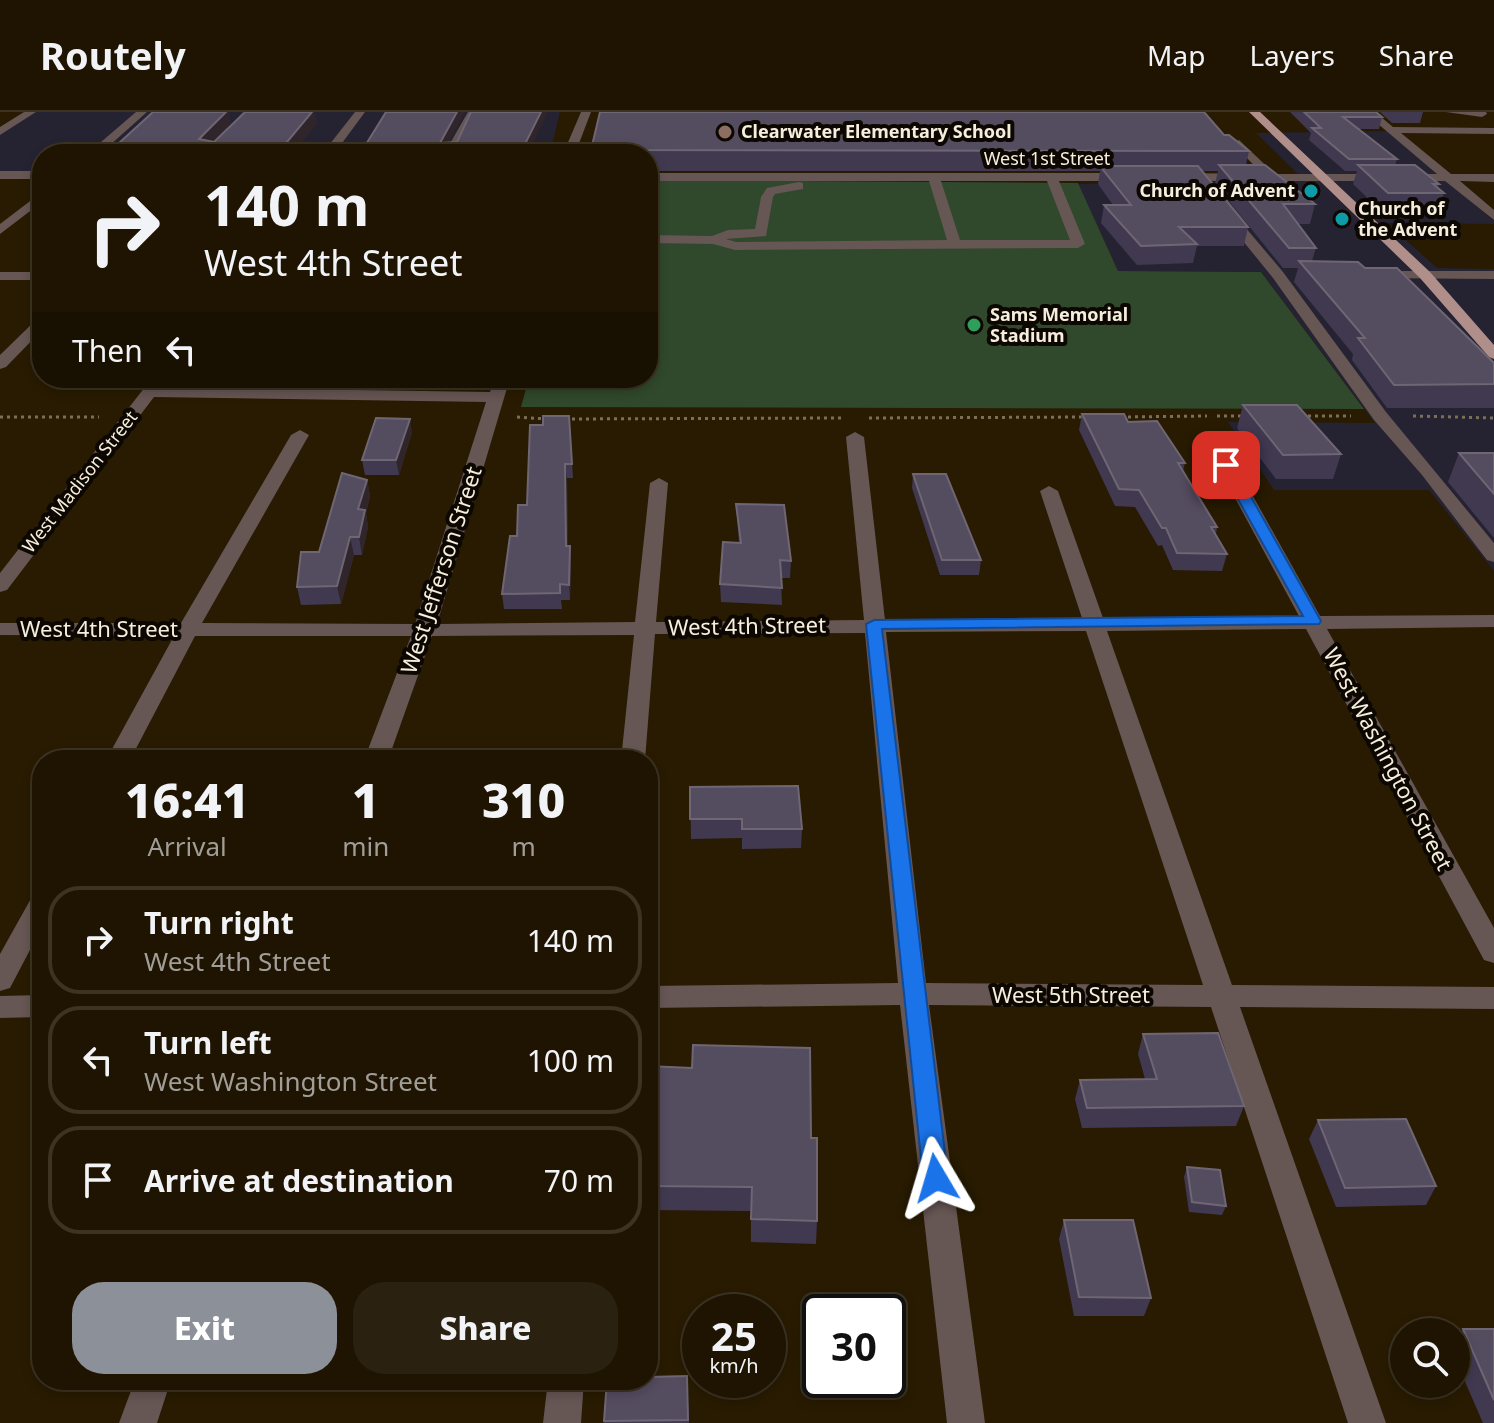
<!DOCTYPE html>
<style>
:root{--surface:#1e1401;--page:#2b2110;--text:#f1f3f6;--muted:#a19e99;--line:#3c3323;--accent:#8c9099}
body{margin:0;font-family:"Noto Sans",sans-serif;background:var(--page);color:var(--text);height:100vh;display:flex;flex-direction:column;font-size:30px;white-space:nowrap}
*{box-sizing:border-box;margin:0}
p{font-size:26px;color:var(--muted)}
.icon{flex:none;width:44px;height:44px;fill:none;stroke:currentColor;stroke-width:2;stroke-linecap:round;stroke-linejoin:round}
.map{position:relative;flex:1;overflow:hidden}
.details{position:absolute;left:32px;top:638px;width:626px;height:640px;display:flex;flex-direction:column;background:var(--surface);border-radius:32px;box-shadow:0 4px 12px #0003,0 0 0 2px var(--line)}
.details>*{flex:none}
.guide{position:absolute;left:32px;top:32px;width:626px;height:244px;border-radius:32px;box-shadow:0 4px 12px #0003,0 0 0 2px var(--line);background:#1e1401;color:var(--text);overflow:hidden}
.fabs{position:absolute;left:1390px;top:1206px;display:grid;gap:16px}
.fabs a{display:grid;place-items:center;width:80px;height:80px;border-radius:50%;background:var(--surface);box-shadow:0 4px 12px #0003,0 0 0 2px var(--line);font-size:40px}
.speed{position:absolute;left:682px;top:1182px;display:flex;gap:16px;font-size:40px;font-weight:700;text-align:center}
.speed>*{display:grid;place-content:center;width:104px;height:104px;border-radius:50%;background:var(--surface);box-shadow:0 4px 12px #0003,0 0 0 2px var(--line);line-height:1}
.speed small{font-size:20px;font-weight:400}
.speed .limit{border:4px solid #111;border-radius:12px;background:#fff;color:#111}
.pin{position:absolute;display:grid;place-items:center;width:68px;height:68px;color:#fff;margin:-34px;border-radius:16px;box-shadow:0 4px 12px #0006}
.me{position:absolute;width:88px;margin:-44px;rotate:353deg;stroke-linejoin:round;filter:drop-shadow(0 0 6px #0008)}
.turn{display:flex;align-items:center;gap:28px;height:168px;padding:0 40px;font-size:36px}
.turn .icon{width:104px;height:104px;stroke-width:2.5}
.turn b{display:block;font-size:56px;line-height:68px}
.then{display:flex;align-items:center;height:76px;padding:0 40px;background:#0003;gap:16px;font-size:30px}
.eta{display:flex;justify-content:space-evenly;align-items:center;height:136px;text-align:center}
.eta b{font-size:48px;font-weight:800;line-height:56px}
.primary-button{display:flex;gap:16px;margin-top:auto;padding:16px 40px}
.primary-button a{flex:1;height:92px;border-radius:32px;background:var(--accent);color:#fff;font-size:32px;font-weight:800;line-height:92px;text-align:center}
.primary-button a+a{background:var(--page);color:var(--text)}
ul{padding:0;list-style:none}
li{display:flex;align-items:center;gap:24px;height:108px;margin:0 16px 12px;padding:0 24px;border:4px solid var(--line);border-radius:32px}
li div{flex:1}
li b{display:block;font-size:30px}
li em{font-style:normal}
header{display:flex;align-items:center;gap:48px;box-sizing:border-box;height:112px;padding:0 40px;background:var(--surface);border-bottom:2px solid var(--line)}
header strong{font-size:38px}
nav{display:flex;gap:44px;margin-inline-start:auto;font-size:28px}
.map>svg:first-child{display:block}
</style>
<header>
<strong>Routely</strong>
<nav><a>Map</a><a>Layers</a><a>Share</a></nav>
</header>
<div class="map">
<svg width="1494" height="1311" viewBox="0 0 1494 1311">
<rect width="100%" height="100%" fill="#281b01"/>
<g fill="#252232">
<path d="M25 0H560L550 42H42V61H0V19Z"/>
<path d="M1389 19 1494 109V112L1387 111 1437 156 1494 157V459L1429 378H1274L1228 310 1375 311 1261 160 1118 159 1078 72 1304 68 1256 21Z"/>
</g>
<path fill="#30482b" d="M648 68 1078 71 1118 159 1261 160 1364 297 521 295 529 266H648Z"/>
<g fill="none" stroke-linecap="round" stroke-linejoin="round">
<g stroke="#7a6f58" stroke-width="3" stroke-dasharray="3 4" stroke-linecap="butt">
<path d="M1217 304H1247"/>
<path d="M1301 304H1351"/>
<path d="M1413 304 1494 306"/>
<path d="M0 305H99"/>
<path d="M517 305 547 307"/>
<path d="M1121 305 1207 304"/>
<path d="M869 306 1087 305"/>
<path d="M565 307 843 306"/>
</g>
<g fill="#665654" fill-rule="evenodd">
<path d="M24 0H36L0 23V15Z"/>
<path d="M136 0H147L100 42H87Z"/>
<path d="M355 0H365L334 42H322Z"/>
<path d="M468 0H478L456 42H444Z"/>
<path d="M581 0H591L575 42H563Z"/>
<path d="M1364 0H1375L1393 15 1494 16V22L1401 21 1451 62H1494V70L1460 69 1494 98V108L1445 69H1176L1170 65 1176 61 1262 62 1233 31 1239 28 1275 62H1437Z"/>
<path d="M1446 0H1486L1487 2 1482 5Z"/>
<rect x="0" y="59" width="42" height="8"/>
<path d="M648 61H1132L1138 65 1132 69H1059L1085 132 1078 136 735 138 713 132 648 131V123L712 124 728 118 755 117 761 85 767 76 799 70 803 71V77L775 82 773 85 766 124 726 127 736 130 947 128 929 69H648ZM941 69H1047L1070 128H960Z"/>
<path d="M42 80V90L0 122V112Z"/>
<path d="M1221 96H1229L1283 160 1386 300 1494 431V450L1487 448 1422 363 1374 308 1273 166 1221 102Z"/>
<path d="M1372 159H1494V167L1367 166V160Z"/>
<rect x="0" y="160" width="42" height="8"/>
<path d="M42 206V218L6 255 0 257V243L37 207Z"/>
<path d="M152 266H166L162 275 490 280 494 266H510L437 512 635 510 650 371 659 366 668 371 656 510 864 508 846 325 855 320 864 325 885 508 1082 506 1040 379 1049 374 1058 379 1103 506 1299 504 1203 327 1212 322 1221 327 1320 504 1494 503V515L1327 517 1494 816V851L1484 848 1306 517 1107 519 1232 873 1494 875V897L1240 895 1386 1311H1348L1211 895 929 893 985 1311H947L900 893 648 896V874L898 871 865 521 655 522 645 648H621L634 523 432 524 388 648H364L411 524H195L130 648H106L174 524 0 523V511H181L291 323 300 318 309 323 202 511 415 512 486 290 154 285 7 478 0 480V461ZM1086 519 1203 873 926 871 886 520Z"/>
<path d="M42 780V815L10 876 0 879V842L33 783Z"/>
<path d="M42 883V905L0 906V884Z"/>
<path d="M135 1268H171L157 1311H119Z"/>
<path d="M548 1268H584L581 1311H543Z"/>
</g>
<path fill="#b08f8b" fill-rule="evenodd" d="M1249 0H1260L1430 160 1494 233V247L1489 245 1420 166Z"/>
</g>
<g fill="#413950">
<path d="M1290 0H1376L1382 5 1379 17H1358L1397 47 1395 53 1439 72 1438 76 1444 81 1438 100H1382L1353 72 1357 59H1345L1309 28 1311 21Z"/>
<path d="M1380 0H1423L1420 11H1392Z"/>
<path d="M1224 23 1249 39 1246 53 1315 92 1310 112H1298L1316 136 1312 149 1365 156 1494 251V296H1387L1352 248 1353 242 1294 170 1298 156H1283L1215 72 1218 59H1202L1248 115 1244 134H1197L1193 151 1137 153 1101 111 1104 93H1113L1098 72 1100 59H648V42H591V38Z"/>
<path d="M1243 293 1341 342 1333 367H1276L1237 316Z"/>
<path d="M1082 302 1128 310 1185 351 1183 359 1217 415 1216 422 1227 442 1222 459 1173 458 1162 433 1158 434 1135 395 1115 394 1079 318Z"/>
<path d="M569 304 573 366H567L568 434H570L571 449 570 488H561L562 497H504L502 482 517 424 527 393 543 313Z"/>
<path d="M412 320 399 363H365L362 348Z"/>
<path d="M1459 341H1494V426L1448 370Z"/>
<path d="M913 362 981 448 979 463H940L912 376Z"/>
<path d="M367 368 370 384 366 401 368 415 362 443H354L341 492 301 493 297 475Z"/>
<path d="M736 392 791 449 790 466H781L782 493 721 490 720 472 739 431Z"/>
<path d="M690 675 802 717 801 736 742 737V726L691 727Z"/>
<path d="M1143 922 1244 994 1236 1014 1082 1016 1075 987 1080 968 1145 967 1138 942Z"/>
<path d="M648 954 811 1026 817 1109 816 1132 751 1130V1099L648 1098Z"/>
<path d="M1318 1008 1436 1074 1426 1093 1336 1095 1309 1027Z"/>
<path d="M1187 1055 1226 1094 1222 1103 1189 1100 1184 1065Z"/>
<path d="M1064 1108 1151 1186 1144 1204H1074L1059 1127Z"/>
<path d="M1463 1217H1494V1311H1483L1456 1249V1227Z"/>
<path d="M687 1264 689 1311H604L607 1268Z"/>
</g>
<g fill="#2f252a">
<path d="M226 0H229L231 12 203 42 199 27Z"/>
<path d="M312 0H315L317 12 292 42H277Z"/>
<path d="M457 0H465L443 42 440 31Z"/>
<path d="M541 0H548L528 42H520Z"/>
<path d="M410 307 412 320 399 363 396 348Z"/>
<path d="M565 352 567 366 568 449 566 434Z"/>
<path d="M367 368 370 384 366 401 368 415 362 443 359 425 358 397Z"/>
<path d="M350 425 354 443 341 492 337 474Z"/>
<path d="M570 434 571 449 570 488 569 473Z"/>
</g>
<g fill="#544c5f" stroke="#6e6673" stroke-width="2">
<path d="M153 0H226L199 27 214 30 245 0H312L277 42H107Z"/>
<path d="M386 0H457L440 31 457 30 471 0H541L520 42H360Z"/>
<path d="M600 0H1204L1224 23H1229L1249 39 591 38Z"/>
<path d="M1304 0H1376L1382 5H1343L1397 47H1349L1312 16H1321Z"/>
<path d="M1219 53H1265L1315 92H1283L1316 136H1289Z"/>
<path d="M1358 53H1415L1439 72H1433L1444 81H1388Z"/>
<path d="M1100 54H1198L1248 115H1179L1197 132 1141 134 1104 93H1131Z"/>
<path d="M1299 149 1358 150 1365 156H1397L1494 251V272L1394 273 1358 226H1365Z"/>
<path d="M1243 293H1297L1341 342 1283 343Z"/>
<path d="M1082 302H1124L1128 310 1157 309 1185 351H1178L1217 415H1211L1227 442 1177 441 1166 416H1162L1139 378 1119 377Z"/>
<path d="M543 304H569L572 352H565L566 434H570L569 473 560 472V481L502 482 510 424H517L518 393H527L530 313H543Z"/>
<path d="M376 306 410 307 396 348H362Z"/>
<path d="M1459 341H1494V382Z"/>
<path d="M342 361 367 368 358 397 365 398 359 425H350L337 474 297 475 301 440H319Z"/>
<path d="M913 362H946L981 448H942Z"/>
<path d="M736 392 784 393 791 449 780 448 782 476 720 472 723 430 741 431Z"/>
<path d="M798 674 802 717H742V707H690V675Z"/>
<path d="M1218 921 1244 994 1087 996 1080 968 1157 967 1143 922Z"/>
<path d="M693 933 810 936 811 1026H817V1109L751 1107 752 1075 648 1074V954L692 956Z"/>
<path d="M1406 1007 1436 1074 1345 1076 1318 1008Z"/>
<path d="M1187 1055 1220 1058 1226 1094 1192 1090Z"/>
<path d="M1064 1108H1133L1151 1186 1079 1185Z"/>
<path d="M1463 1217H1494V1288Z"/>
<path d="M687 1264 688 1308 604 1309 607 1268H648V1265Z"/>
</g>
<path fill="#1a73e8" stroke="#114b97" stroke-width="2" d="M1226 349 1233 353 1321 509 1319 512 882 517 948 1066 945 1073 936 1077 927 1073 923 1066 866 512 874 508 1303 504 1219 353Z"/>
<circle fill="#8d6e63" stroke="#0c0701" stroke-width="3" cx="725" cy="20" r="8"/>
<g fill="#0f9aa8" stroke="#0c0701" stroke-width="3">
<circle cx="1311" cy="79" r="8"/>
<circle cx="1342" cy="107" r="8"/>
</g>
<circle fill="#2e9e5b" stroke="#0c0701" stroke-width="3" cx="974" cy="213" r="8"/>
<g text-anchor="middle" stroke-width="8" stroke-linejoin="round" paint-order="stroke">
<g font-size="18" font-weight="bold" fill="#f6eedd" stroke="#0c0701" text-anchor="start">
<text x="741" y="26">Clearwater Elementary School</text>
<text x="1295" y="85" text-anchor="end">Church of Advent</text>
<text x="1358" y="103">Church of<tspan x="1358" dy="21">the Advent</tspan></text>
<text x="990" y="209">Sams Memorial<tspan x="990" dy="21">Stadium</tspan></text>
</g>
<g font-size="18" fill="#f6eedd" stroke="#0c0701">
<text x="1047" y="53">West 1st Street</text>
<text transform="translate(80 370) rotate(-52)" y="6">West Madison Street</text>
</g>
<g font-size="22" fill="#f6eedd" stroke="#0c0701">
<text transform="translate(441 458) rotate(-72)" y="8">West Jefferson Street</text>
<text transform="translate(747 514) rotate(-1)" y="8">West 4th Street</text>
<text x="99" y="525">West 4th Street</text>
<text transform="translate(1388 647) rotate(62)" y="8">West Washington Street</text>
<text x="1071" y="891">West 5th Street</text>
</g>
</g>
</svg>
<div class="fabs">
<a><svg class="icon" aria-label="search" viewBox="0 0 24 24"><circle cx="10" cy="10" r="6"/><path d="M15 15l6 6"/></svg></a>
</div>
<div class="speed"><div>25<small>km/h</small></div><div class="limit">30</div></div>
<div class="pin" style="left:1226px;top:353px;background:#d93025"><svg class="icon" aria-label="arrive" viewBox="0 0 24 24"><path d="M6 21V4h12l-3 4 3 4H6"/></svg></div>
<svg class="me" style="left:936px;top:1066px" viewBox="-20 -20 40 40"><path d="M0-17L14 15 0 8-14 15z" fill="#1a73e8" stroke="#fff" stroke-width="4"/></svg>
<div class="guide">
<div class="turn"><svg class="icon" aria-label="right" viewBox="0 0 24 24"><path d="M7 20v-9h11M14 6l5 5-5 5"/></svg><div><b>140 m</b>West 4th Street</div></div>
<div class="then">Then<svg class="icon" aria-label="left" viewBox="0 0 24 24"><path d="M17 20v-9H6M10 6l-5 5 5 5"/></svg></div>
</div>
<section class="details">
<div class="eta">
<div><b>16:41</b><p>Arrival</p></div>
<div><b>1</b><p>min</p></div>
<div><b>310</b><p>m</p></div>
</div>
<ul>
<li><svg class="icon" aria-label="right" viewBox="0 0 24 24"><path d="M7 20v-9h11M14 6l5 5-5 5"/></svg><div><b>Turn right</b><p>West 4th Street</p></div><em>140 m</em></li>
<li><svg class="icon" aria-label="left" viewBox="0 0 24 24"><path d="M17 20v-9H6M10 6l-5 5 5 5"/></svg><div><b>Turn left</b><p>West Washington Street</p></div><em>100 m</em></li>
<li><svg class="icon" aria-label="arrive" viewBox="0 0 24 24"><path d="M6 21V4h12l-3 4 3 4H6"/></svg><div><b>Arrive at destination</b></div><em>70 m</em></li>
</ul>
<div class="primary-button"><a>Exit</a><a>Share</a></div>
</section>
</div>
